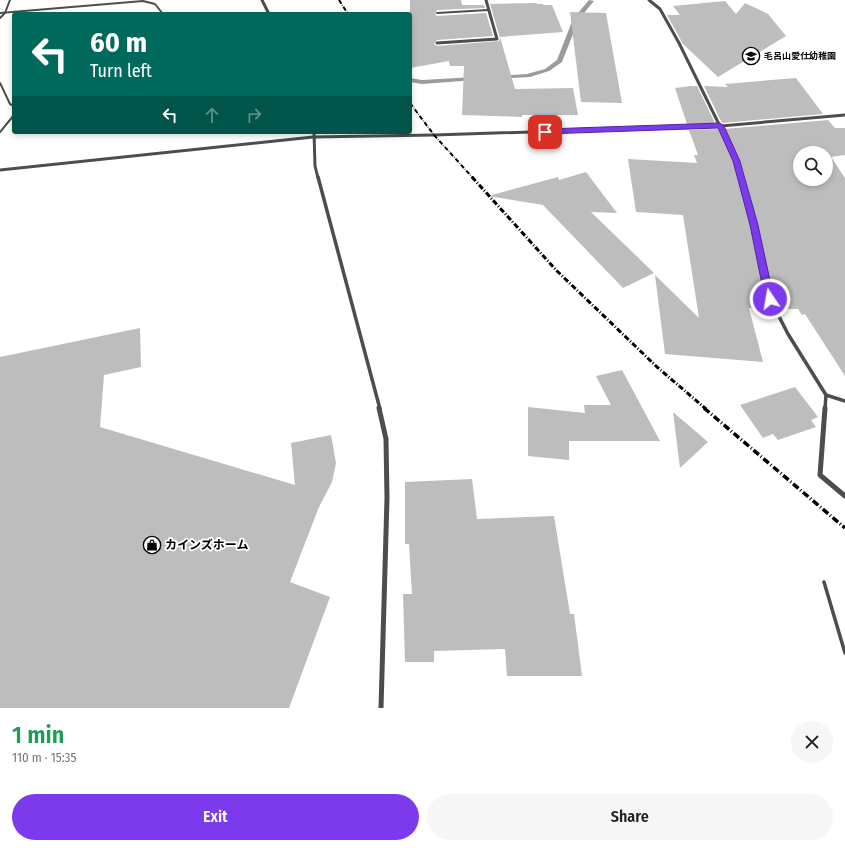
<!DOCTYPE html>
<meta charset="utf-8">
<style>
:root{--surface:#fff;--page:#f6f6f6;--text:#222;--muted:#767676;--accent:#7c3aed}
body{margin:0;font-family:"Fira Sans Condensed","Noto Sans JP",sans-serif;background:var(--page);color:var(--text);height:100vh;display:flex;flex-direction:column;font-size:15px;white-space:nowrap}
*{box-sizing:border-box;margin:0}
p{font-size:13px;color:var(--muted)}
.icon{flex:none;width:22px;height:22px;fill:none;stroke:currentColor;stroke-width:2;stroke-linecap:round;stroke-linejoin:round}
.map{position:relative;height:708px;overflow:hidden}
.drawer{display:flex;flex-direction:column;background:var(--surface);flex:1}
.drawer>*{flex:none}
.banner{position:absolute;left:12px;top:12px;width:400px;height:122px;border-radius:4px;box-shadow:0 2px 6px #0003;background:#00695c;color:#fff;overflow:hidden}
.fabs{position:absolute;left:793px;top:146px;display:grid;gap:8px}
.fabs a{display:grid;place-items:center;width:40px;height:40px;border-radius:50%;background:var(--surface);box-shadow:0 2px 6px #0003;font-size:20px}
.pin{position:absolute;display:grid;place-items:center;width:34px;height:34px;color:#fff;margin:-17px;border-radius:8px;box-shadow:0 2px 6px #0006}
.me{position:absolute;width:44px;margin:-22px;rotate:348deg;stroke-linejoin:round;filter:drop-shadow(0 0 3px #0008)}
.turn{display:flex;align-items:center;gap:14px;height:84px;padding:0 12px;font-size:18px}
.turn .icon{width:52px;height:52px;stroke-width:2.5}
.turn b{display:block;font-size:28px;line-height:34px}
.lanes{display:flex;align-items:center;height:38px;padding:0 12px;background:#0003;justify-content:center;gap:20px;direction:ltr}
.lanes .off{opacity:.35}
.round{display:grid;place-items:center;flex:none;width:42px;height:42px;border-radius:21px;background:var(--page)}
.head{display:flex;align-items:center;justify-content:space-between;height:68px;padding:0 12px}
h1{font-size:24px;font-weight:600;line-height:30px;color:#1e9e55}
.action{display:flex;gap:8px;margin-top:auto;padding:8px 12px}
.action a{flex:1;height:46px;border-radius:24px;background:var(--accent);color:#fff;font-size:16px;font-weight:600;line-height:46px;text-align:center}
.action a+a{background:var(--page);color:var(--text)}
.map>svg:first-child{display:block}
</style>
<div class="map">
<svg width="845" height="708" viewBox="0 0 845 708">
<rect width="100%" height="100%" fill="#fff"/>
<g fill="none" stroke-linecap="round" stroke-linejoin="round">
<g fill="#9b9b9b" fill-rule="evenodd">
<path d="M589 0 594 1 579 19 562 62 549 71 530 77 497 79 496 78 499 76 527 74 545 69 557 60 573 19Z"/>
<path d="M474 77 477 79 476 80 422 84 410 82V78L422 80Z"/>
</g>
</g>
<g fill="#bdbdbd" fill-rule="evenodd">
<path d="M410 0H461L462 5H484L485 8 437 10 435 14 437 16 486 13 493 36 437 40 434 44 437 46 499 41 500 38 490 4 536 3 537 4H543V5H552L563 32 500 37 515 89 573 88 578 115H522V117L462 115 464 66H450L449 61 410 68Z"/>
<path d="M725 1 736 14 745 3 768 14 786 36 718 77 683 44 667 15H680L673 6Z"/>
<path d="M570 12 606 13 622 103 581 102Z"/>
<path d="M796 78 823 114 722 123 704 86 728 87 725 84Z"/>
<path d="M691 86H697L715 123 687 124 675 88Z"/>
<path d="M828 120 835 128H845V155L831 157 845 178V376L805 314 802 315 798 309H779L773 298 757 224 745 177 740 160 724 129ZM800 153H826V179H800Z"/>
<path d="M718 129 734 162 751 226 767 300 771 309 749 308 763 362 665 354 655 275 699 318 683 215 636 212 628 159 697 163 694 155H698L689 130Z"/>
<path d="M586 172 617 213 591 212 654 273 623 288 543 205 488 196 558 177 559 180Z"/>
<path d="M140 328 141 367 104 375 100 427 295 485 291 443 331 435 336 463 332 482 319 507 290 582 330 597 289 708H0V357Z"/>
<path d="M622 370 660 441H569V460L528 456V407L585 413 584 405H611L596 376Z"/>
<path d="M795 387 818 417 811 420 816 427 778 440 773 434 763 438 740 405Z"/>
<path d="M673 412 708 442 680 468Z"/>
<path d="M472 479 477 519 554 516 570 614H574L582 676H507L505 649 434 651V662H405L403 594H412L409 544H405V482Z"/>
</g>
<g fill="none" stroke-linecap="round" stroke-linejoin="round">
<g stroke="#4d4d4d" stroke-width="2">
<path d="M0 13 143 1 155 4 163 14"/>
<path d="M437 13 488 10"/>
<path d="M0 18 5 13 10 0"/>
<path d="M0 83 10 104 14 106"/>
<path d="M0 132 14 115"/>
</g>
<path stroke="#4d4d4d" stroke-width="3.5" d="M824 582 845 653"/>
<g stroke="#4d4d4d" stroke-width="3">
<path d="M262 0 269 14"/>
<path d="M649 0 660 9 679 43 737 161 742 178"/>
<path d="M437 43 497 39 486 0"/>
<path d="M314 132 315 166 318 178"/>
<path d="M0 170 313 137 434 135 721 126 845 115"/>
</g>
<g stroke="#4d4d4d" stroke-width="3.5">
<path d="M318 177 380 409"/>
<path d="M741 177 754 225 770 299 788 334 826 395 845 401"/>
<path d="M825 409 826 395"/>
</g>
<g stroke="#4d4d4d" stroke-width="5">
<path d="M379 408 386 439 387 498 381 708"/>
<path d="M825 408 820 475 845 496"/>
</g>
<g stroke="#000" stroke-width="2" stroke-dasharray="4.5 1.5 0.5 1.5" stroke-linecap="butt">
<path d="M339 0 348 14"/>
<path d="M410 103 434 135 473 178"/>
</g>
<path stroke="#000" stroke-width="3" stroke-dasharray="5.5 2 1 2" stroke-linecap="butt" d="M472 177 556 270 657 367 706 409"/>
<path stroke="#000" stroke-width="3.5" stroke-dasharray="7 2.5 1 2.5" stroke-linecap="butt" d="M704 408 845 528"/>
</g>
<path fill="#7c3aed" stroke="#51269a" d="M720 123 724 126 740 161 758 225 774 299 770 302 765 299 750 225 733 161 718 128 545 134 542 132 545 129Z"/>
<defs>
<symbol id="school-ring" viewBox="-11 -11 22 22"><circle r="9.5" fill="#fff" stroke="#000" stroke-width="1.5"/><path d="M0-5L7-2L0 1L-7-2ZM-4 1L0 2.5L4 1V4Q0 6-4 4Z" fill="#000"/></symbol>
<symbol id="shop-ring" viewBox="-11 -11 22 22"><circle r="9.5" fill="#fff" stroke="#000" stroke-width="1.5"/><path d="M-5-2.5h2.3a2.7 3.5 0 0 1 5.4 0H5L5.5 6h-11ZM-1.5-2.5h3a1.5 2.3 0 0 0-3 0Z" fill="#000"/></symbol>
</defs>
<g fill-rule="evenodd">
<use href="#school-ring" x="741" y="46" width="20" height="20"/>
<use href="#shop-ring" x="142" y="535" width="20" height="20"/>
</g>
<g text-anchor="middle" stroke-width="3.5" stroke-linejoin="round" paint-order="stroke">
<g font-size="9" font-weight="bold" fill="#000" stroke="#fff" text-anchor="start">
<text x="764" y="59">毛呂山愛仕幼稚園</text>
</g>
<g font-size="12" font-weight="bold" fill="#000" stroke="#fff" text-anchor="start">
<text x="165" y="549">カインズホーム</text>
</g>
</g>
</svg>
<div class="fabs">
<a><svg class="icon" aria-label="search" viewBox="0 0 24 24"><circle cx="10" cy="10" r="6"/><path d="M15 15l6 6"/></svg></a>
</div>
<div class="pin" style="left:545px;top:132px;background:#d93025"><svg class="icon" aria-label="arrive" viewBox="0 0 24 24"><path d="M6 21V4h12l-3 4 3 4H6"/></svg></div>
<svg class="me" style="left:770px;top:299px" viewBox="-20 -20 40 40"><circle r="17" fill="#7c3aed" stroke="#fff" stroke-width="3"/><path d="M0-11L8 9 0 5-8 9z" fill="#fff"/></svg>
<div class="banner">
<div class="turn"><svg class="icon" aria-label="left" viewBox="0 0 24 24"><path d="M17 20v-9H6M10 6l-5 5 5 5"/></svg><div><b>60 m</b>Turn left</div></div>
<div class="lanes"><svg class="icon" aria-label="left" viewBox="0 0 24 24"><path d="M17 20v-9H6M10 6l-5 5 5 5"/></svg><svg class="icon off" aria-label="ahead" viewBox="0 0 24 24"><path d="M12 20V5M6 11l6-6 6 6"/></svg><svg class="icon off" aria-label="right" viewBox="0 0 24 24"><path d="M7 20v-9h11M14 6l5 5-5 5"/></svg></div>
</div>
</div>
<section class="drawer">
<div class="head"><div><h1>1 min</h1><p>110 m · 15:35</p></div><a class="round"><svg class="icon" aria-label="close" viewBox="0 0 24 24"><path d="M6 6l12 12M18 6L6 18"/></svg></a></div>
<div class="action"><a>Exit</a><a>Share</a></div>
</section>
